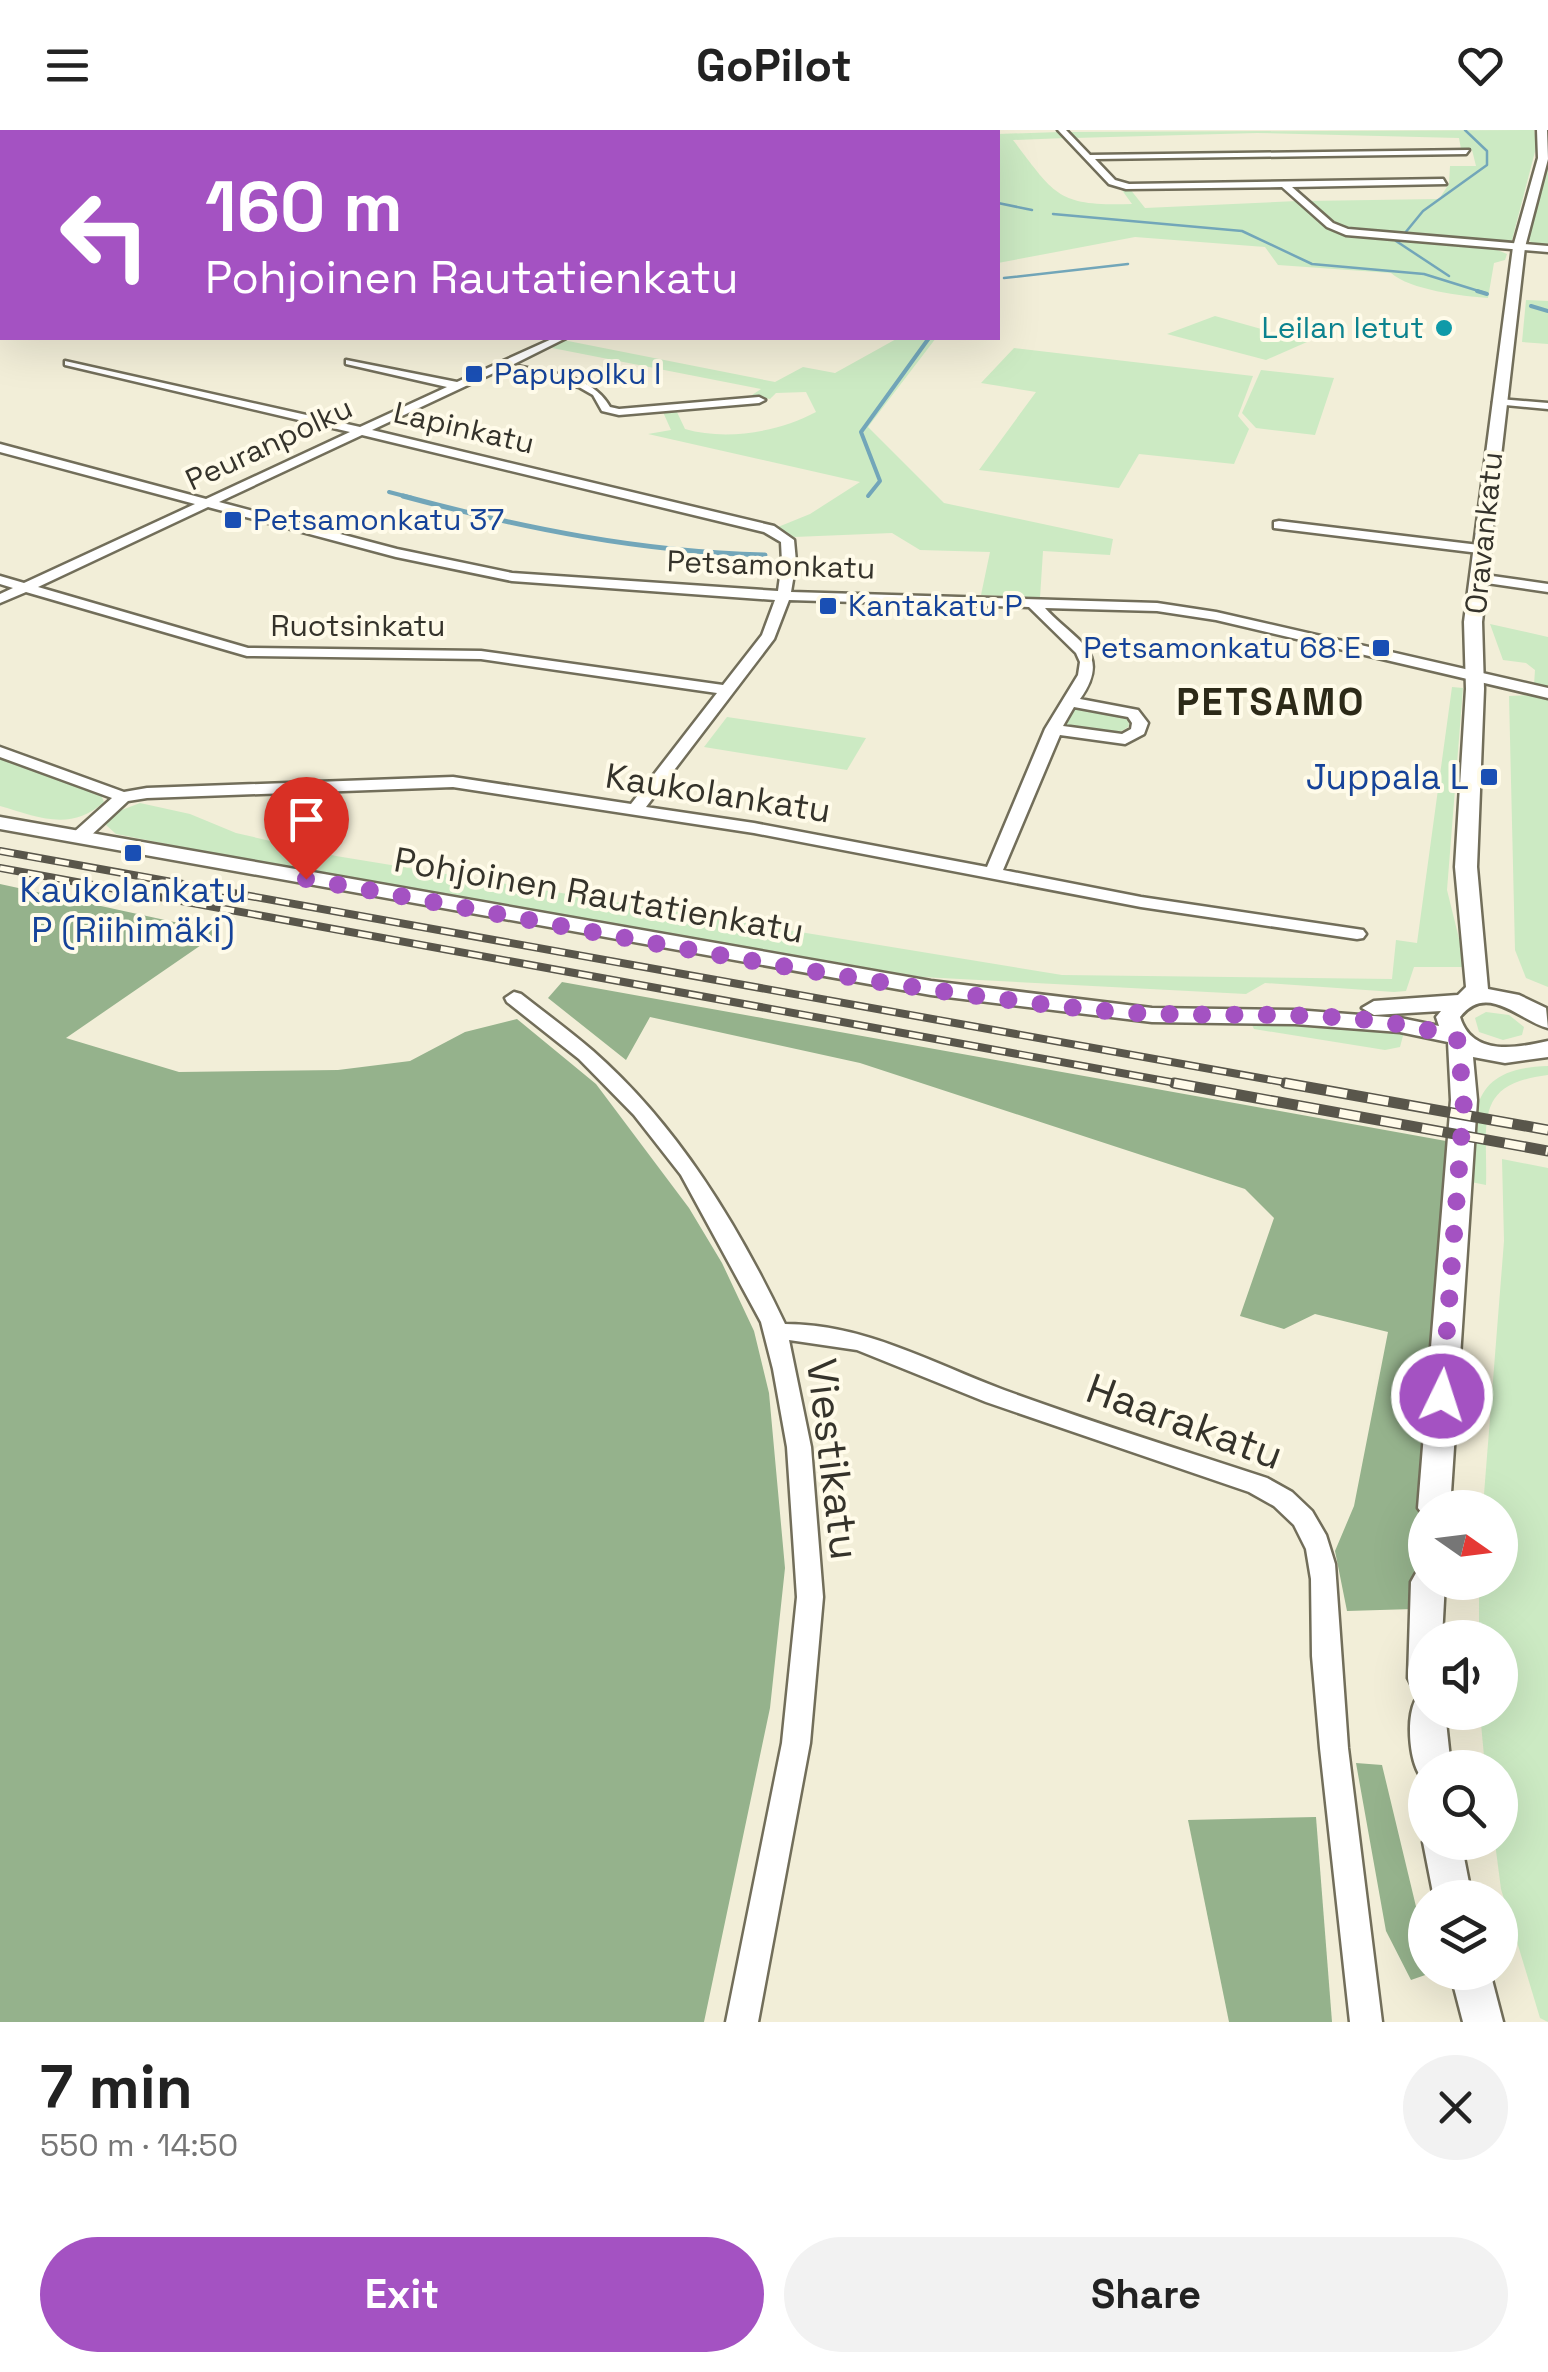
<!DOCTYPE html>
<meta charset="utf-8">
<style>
:root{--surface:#fff;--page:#f2f2f2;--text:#222;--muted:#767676;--accent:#a452c2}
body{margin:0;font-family:"Space Grotesk",sans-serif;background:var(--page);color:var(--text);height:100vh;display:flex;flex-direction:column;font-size:38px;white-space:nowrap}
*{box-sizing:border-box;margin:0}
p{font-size:32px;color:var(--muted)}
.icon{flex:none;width:55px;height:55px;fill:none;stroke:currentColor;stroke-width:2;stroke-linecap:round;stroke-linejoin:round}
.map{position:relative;height:1892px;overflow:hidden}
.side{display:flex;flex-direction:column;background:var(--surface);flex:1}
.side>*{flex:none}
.hud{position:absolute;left:0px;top:0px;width:1000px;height:210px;box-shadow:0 10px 40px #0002;background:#a452c2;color:#fff;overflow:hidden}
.needle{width:65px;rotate:104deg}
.fabs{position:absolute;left:1408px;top:1360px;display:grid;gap:20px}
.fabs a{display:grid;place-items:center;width:110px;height:110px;border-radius:50%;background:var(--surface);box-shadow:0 10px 40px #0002;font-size:50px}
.pin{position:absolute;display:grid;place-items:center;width:85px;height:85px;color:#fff;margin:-102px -42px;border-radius:50% 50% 50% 0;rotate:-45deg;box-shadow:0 0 10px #0007}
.pin .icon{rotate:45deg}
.me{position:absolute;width:110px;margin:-55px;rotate:4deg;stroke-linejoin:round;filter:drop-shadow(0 0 8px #0008)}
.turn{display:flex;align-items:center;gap:35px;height:210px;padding:0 40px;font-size:45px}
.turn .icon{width:130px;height:130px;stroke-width:2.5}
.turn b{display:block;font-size:70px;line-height:85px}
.round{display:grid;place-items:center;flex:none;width:105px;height:105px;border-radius:52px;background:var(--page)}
.summary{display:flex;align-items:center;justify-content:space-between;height:170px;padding:0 40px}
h1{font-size:60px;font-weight:800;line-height:75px}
.action{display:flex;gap:20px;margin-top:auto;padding:20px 40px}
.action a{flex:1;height:115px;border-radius:60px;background:var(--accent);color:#fff;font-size:40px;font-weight:800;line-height:115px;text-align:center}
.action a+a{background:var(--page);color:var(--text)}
header{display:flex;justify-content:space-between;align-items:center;height:130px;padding:0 40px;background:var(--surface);font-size:45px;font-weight:800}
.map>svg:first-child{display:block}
</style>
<header><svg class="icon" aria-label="menu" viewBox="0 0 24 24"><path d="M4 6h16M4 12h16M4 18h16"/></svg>GoPilot<svg class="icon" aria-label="heart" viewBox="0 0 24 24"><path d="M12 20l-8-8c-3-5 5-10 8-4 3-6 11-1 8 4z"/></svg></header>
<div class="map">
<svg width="1548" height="1892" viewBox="0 0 1548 1892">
<rect width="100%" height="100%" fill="#f2eed8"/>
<g fill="#cceac3">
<path d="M1534 0 1537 14 1512 110 1498 113 1343 99 1305 71 1439 69 1449 54 1450 36H1476L1472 20 1461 19 1459 8 1257 3 1074 8 1068 2Z"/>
<path d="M1060 2 1066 8 1013 10C1056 66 1057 76 1132 74L1119 56 1130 59 1145 78 1297 71 1326 97 1343 103 1488 116 1507 124 1505 130 1494 133 1488 168C1462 166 1410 160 1391 143L1278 135 1265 117 1135 107 998 133V4Z"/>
<path d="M1548 29V117L1532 114 1528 108Z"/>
<path d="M1526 170 1548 171V214L1522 212Z"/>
<path d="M1215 186 1307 212 1266 230 1167 204Z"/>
<path d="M898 208H936L868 297 944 373 1113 409 1110 425 1043 421 1040 468 981 465 990 422 920 420 892 403 794 407 778 397 810 384 860 352 648 304 671 300 663 282 676 280 685 299C726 311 779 302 816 282L806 262 776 263 770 269 752 265 761 259 547 217 563 210 775 252 803 237 835 243Z"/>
<path d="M1014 218 1253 246 1238 286 1249 299 1234 334 1139 324 1119 358 979 340 1036 262 981 253Z"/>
<path d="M1261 240 1334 248 1315 305 1256 298 1242 283Z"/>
<path d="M1490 494 1548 507V558L1534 555 1535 540 1526 533 1503 530Z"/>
<path d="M1452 557 1463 558 1447 760 1466 837H1414L1406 861 1394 862 1265 853 1246 864 921 847 248 730 116 704 106 695 114 683 140 673 190 684 236 703 336 726 1062 845 1392 849 1396 810 1417 813Z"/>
<path d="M1536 565 1548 567V857L1526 848 1515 820 1509 566Z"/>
<path d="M1083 577 1128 585 1129 596C1113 611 1079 602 1061 593L1071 579Z"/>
<path d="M727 587 866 608 847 640 704 617Z"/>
<path d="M0 625 99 660 104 672C71 702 38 687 0 676Z"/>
<path d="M1486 882 1509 885 1524 897 1522 905 1503 910 1479 902 1475 888Z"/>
<path d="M1306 893 1404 902 1400 917 1385 920 1254 899 1252 895Z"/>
<path d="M1548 936V945C1472 954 1488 993 1486 1055L1471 1052C1474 987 1465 938 1548 936Z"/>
<path d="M1502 1029 1548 1038V1892L1540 1888 1501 1759 1495 1713 1500 1712V1638L1485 1637 1480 1583 1500 1582V1508L1479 1507V1453L1500 1452V1378L1483 1377 1504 1111Z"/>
</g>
<g fill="#95b28c">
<path d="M0 754 220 802 66 908 179 942 338 940 410 931 465 902 517 889 596 954 689 1078 722 1133 754 1201 769 1263 785 1438 770 1578 704 1892H0Z"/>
<path d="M562 852 1446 1011 1413 1479 1347 1481 1335 1421 1354 1376 1388 1202 1315 1184 1284 1199 1240 1186 1274 1088 1245 1059 860 933 650 887 626 930 548 868Z"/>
<path d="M1356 1633 1382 1635 1425 1814V1842L1431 1843 1411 1850 1386 1801Z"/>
<path d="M1316 1687 1332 1892H1229L1188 1690Z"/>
</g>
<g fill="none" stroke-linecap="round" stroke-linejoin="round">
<g stroke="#72a6b9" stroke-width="2.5">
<path d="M998 73 1032 80"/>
<path d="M1053 84 1242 101 1312 134 1424 144 1485 163"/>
<path d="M1405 103 1423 81 1487 35V21L1465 0"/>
<path d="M1396 111 1449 146"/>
<path d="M1004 148 1128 134"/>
</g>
<g stroke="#72a6b9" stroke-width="4">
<path d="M1477 161 1487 164"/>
<path d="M1531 176 1548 181"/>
<path d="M389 362 412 368"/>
<path d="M868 366 880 351 861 302 929 208"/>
</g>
<path stroke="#72a6b9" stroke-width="5" d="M403 366C522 398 641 422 765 425"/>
<defs>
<g id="minor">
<path d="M1058 0H1066L1090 25 1469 20 1466 24 1095 29 1115 50 1129 54 1443 49 1446 54 1292 57 1333 93 1348 99 1548 116V122L1346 105 1327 97 1282 57 1126 59 1109 54Z"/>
<rect x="0" y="10" width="2" height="4"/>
<path d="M0 50 2 51V55L0 56Z"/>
<path d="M0 153 2 154V160L0 159Z"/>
<path d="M554 208H566L512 235C547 243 591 243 610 277L619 279 759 267 765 270 759 273 619 285 602 281 593 265 579 257 502 239 372 300 774 396 794 410 796 432 791 462 1157 473 1216 482 1548 558V568L1216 490 1157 481 1045 478C1073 510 1114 521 1080 569L1138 580 1148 593 1144 604 1125 614 1060 605 1003 740 1141 767 1363 800 1366 804 1363 808 1357 809 1141 777 754 703 453 657 147 668 128 671 85 711H73V703L112 668 0 627V617L124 662 147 658 453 647 631 674 717 563 481 529 247 526 26 462 0 473V464L13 458 0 454V446L24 453 195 374 0 322V314L206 369 350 302 65 235V231L360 297 447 257 346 234V230L457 252ZM362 305 764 402 781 412 782 432 778 461 512 443 397 419 219 372ZM208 377 396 427 512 451 775 470 762 505 723 555 481 521 248 518 38 457ZM789 470 1029 477 1076 523 1080 532 1078 545 1045 599 987 737 754 693 646 677 774 509ZM1074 577 1128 587 1132 593 1131 599 1122 604 1063 596Z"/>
<path d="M1499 269 1548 273V279L1495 274 1493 272Z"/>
<path d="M1279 391 1479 415 1486 419 1479 423 1274 398V392Z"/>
<path d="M1478 444 1548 454V462L1473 451 1471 448Z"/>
<path d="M514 862 521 864C545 883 570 901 593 921 677 995 737 1093 785 1194 864 1194 932 1233 1004 1260 1091 1292 1179 1319 1267 1348L1292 1362 1312 1381 1326 1405 1335 1434 1348 1618 1382 1892H1350L1320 1618 1312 1526 1311 1449 1306 1419 1294 1395 1274 1376 1249 1362 986 1272 857 1220 789 1210 811 1317 823 1467 810 1613 758 1892H726L782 1613 797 1467 787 1317 773 1239 761 1192 681 1045 634 985 579 929 507 872 505 868Z"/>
</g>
<g id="tertiary">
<path d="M1537 0H1547L1548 29 1525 117 1482 492 1484 559 1477 737 1488 859 1519 865 1546 878 1548 898C1520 891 1487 852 1460 887 1472 927 1517 918 1548 911V927L1505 933 1473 927 1477 970 1450 1378H1425V1387L1418 1378 1451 970 1448 912 1400 902 1295 894 1152 892 931 865 0 699V687L931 851 1152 878 1295 880 1400 888 1439 896 1436 887 1441 881 1374 885 1362 878 1374 871 1458 865 1466 857 1455 737 1466 559 1464 492 1513 117 1538 28Z"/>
<path d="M2 174V182L0 183V175Z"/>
<path d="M1425 1440V1452H1445L1442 1508H1425V1562L1413 1558 1408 1548 1411 1452 1416 1443Z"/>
<path d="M1425 1568V1582H1445L1451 1638H1425V1651C1409 1638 1406 1590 1415 1571Z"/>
<path d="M1425 1708V1712H1461L1472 1768H1434L1423 1712Z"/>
<path d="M1450 1842H1490L1503 1892H1463Z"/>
</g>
</defs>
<use href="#minor" stroke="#726e5a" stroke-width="5"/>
<use href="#tertiary" stroke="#726e5a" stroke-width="5"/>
<use href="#minor" fill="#fff" fill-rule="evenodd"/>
<use href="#tertiary" fill="#fff" fill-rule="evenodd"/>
<defs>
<g id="rail-far1">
<path d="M0 721 1299 955"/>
<path d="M0 738 1187 955"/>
</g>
<g id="rail">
<path d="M1174 953 1548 1021"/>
<path d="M1285 953 1548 1000"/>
</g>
</defs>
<use href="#rail-far1" stroke="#59564b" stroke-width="8"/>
<use href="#rail" stroke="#59564b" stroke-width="11"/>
<use href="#rail-far1" stroke="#fffbe9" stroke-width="5" stroke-dasharray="14" stroke-linecap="butt"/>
<use href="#rail" stroke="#fffbe9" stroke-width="8" stroke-dasharray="21" stroke-linecap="butt"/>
</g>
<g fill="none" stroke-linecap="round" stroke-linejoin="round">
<path stroke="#a452c2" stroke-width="18" stroke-dasharray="0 32.4" d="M306 749C569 795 831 853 1096 880 1214 892 1342 872 1457 908L1464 970 1442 1266"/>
</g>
<circle fill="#0f9aa8" stroke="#fffbe9" stroke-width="4" cx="1444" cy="198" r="10"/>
<g fill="#1a4fb4" stroke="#fffbe9" stroke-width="4">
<rect x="464" y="234" width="20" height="20" rx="5"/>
<rect x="223" y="380" width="20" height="20" rx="5"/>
<rect x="818" y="466" width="20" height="20" rx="5"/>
<rect x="1371" y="508" width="20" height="20" rx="5"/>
<rect x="1479" y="637" width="20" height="20" rx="5"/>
<rect x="123" y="713" width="20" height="20" rx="5"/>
</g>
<g text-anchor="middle" stroke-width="8" stroke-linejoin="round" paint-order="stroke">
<g font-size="30" fill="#0d838f" stroke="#fffbe9" text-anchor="end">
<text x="1424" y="208">Leilan letut</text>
</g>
<g font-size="30" fill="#164399" stroke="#fffbe9" text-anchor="start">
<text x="494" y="254">Papupolku I</text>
<text x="253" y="400">Petsamonkatu 37</text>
<text x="848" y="486">Kantakatu P</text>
<text x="1361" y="528" text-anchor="end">Petsamonkatu 68 E</text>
</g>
<g font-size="30" fill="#35332b" stroke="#fffbe9">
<text transform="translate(464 298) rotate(13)" y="10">Lapinkatu</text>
<text transform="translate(269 314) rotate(-25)" y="10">Peuranpolku</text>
<text transform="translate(1484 403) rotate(-84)" y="10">Oravankatu</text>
<text transform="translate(771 435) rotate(2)" y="10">Petsamonkatu</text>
<text x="358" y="506">Ruotsinkatu</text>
</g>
<g font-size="35" fill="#164399" stroke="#fffbe9" text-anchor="end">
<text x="1469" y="659">Juppala L</text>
<text x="133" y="772" text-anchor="middle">Kaukolankatu<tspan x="133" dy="40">P (Riihimäki)</tspan></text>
</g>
<g font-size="35" fill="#35332b" stroke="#fffbe9">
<text transform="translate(718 663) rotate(9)" y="12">Kaukolankatu</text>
<text transform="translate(599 765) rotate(10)" y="12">Pohjoinen Rautatienkatu</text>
</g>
<g font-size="38" font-weight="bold" letter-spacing="2.5" fill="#2d2a18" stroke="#fffbe9">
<text x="1271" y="585">PETSAMO</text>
</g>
<g font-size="42" fill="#35332b" stroke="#fffbe9">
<text transform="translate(1185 1291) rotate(20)" y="15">Haarakatu</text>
<text transform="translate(834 1329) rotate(83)" y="15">Viestikatu</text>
</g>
</g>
</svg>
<div class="fabs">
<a><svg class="needle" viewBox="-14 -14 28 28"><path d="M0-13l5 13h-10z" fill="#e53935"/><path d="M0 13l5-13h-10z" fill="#767676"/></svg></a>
<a><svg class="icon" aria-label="sound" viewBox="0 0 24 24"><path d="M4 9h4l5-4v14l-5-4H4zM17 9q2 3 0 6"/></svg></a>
<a><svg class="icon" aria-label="search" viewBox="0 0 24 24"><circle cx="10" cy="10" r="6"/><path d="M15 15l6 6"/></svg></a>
<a><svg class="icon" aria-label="layers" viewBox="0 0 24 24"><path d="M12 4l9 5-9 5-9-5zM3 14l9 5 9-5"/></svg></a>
</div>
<div class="pin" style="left:306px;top:749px;background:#d93025"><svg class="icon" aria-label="arrive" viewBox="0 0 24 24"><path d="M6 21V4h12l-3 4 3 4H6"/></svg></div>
<svg class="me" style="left:1442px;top:1266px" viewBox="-20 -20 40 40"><circle r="17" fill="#a452c2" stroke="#fff" stroke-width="3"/><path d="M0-11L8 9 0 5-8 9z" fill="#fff"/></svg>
<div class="hud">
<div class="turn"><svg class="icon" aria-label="left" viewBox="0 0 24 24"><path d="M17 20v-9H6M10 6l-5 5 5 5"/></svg><div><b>160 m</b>Pohjoinen Rautatienkatu</div></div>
</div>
</div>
<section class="side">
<div class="summary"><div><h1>7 min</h1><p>550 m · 14:50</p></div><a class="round"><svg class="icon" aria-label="close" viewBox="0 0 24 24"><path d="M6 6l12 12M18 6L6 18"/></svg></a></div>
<div class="action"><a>Exit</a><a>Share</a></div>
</section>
